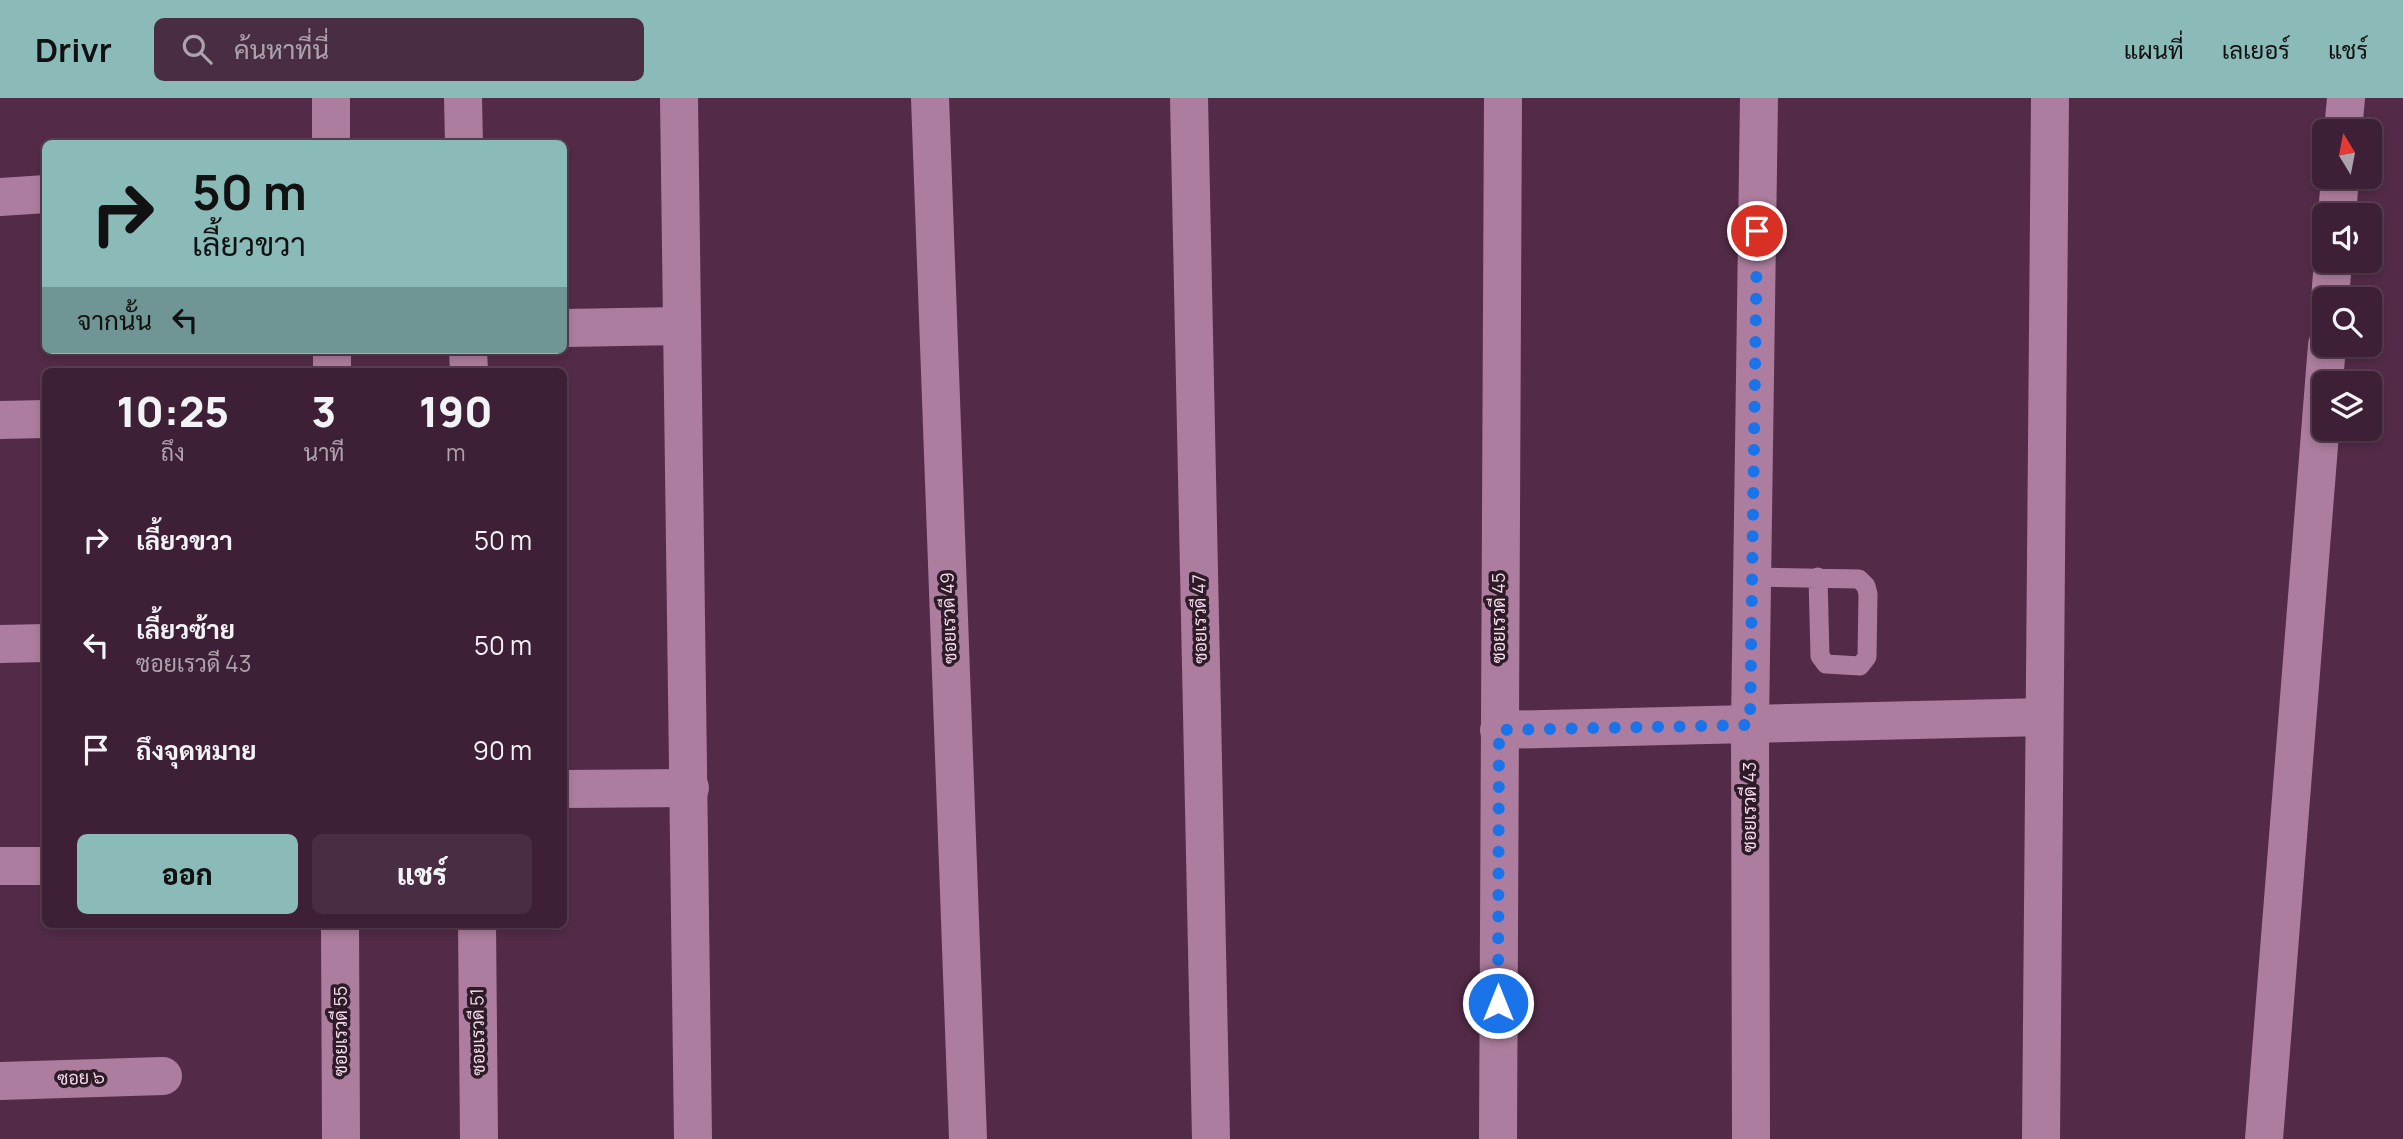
<!DOCTYPE html>
<html lang="th">
<meta charset="utf-8">
<style>
:root{--surface:#3e2036;--page:#492d42;--text:#f1f3f6;--muted:#ada3ad;--line:#573e51;--accent:#8bbbb9}
body{margin:0;font-family:Manrope,Sarabun,sans-serif;background:var(--page);color:var(--text);height:100vh;display:flex;flex-direction:column;font-size:26px;white-space:nowrap}
*{box-sizing:border-box;margin:0}
p{font-size:23px;color:var(--muted)}
.icon{flex:none;width:38px;height:38px;fill:none;stroke:currentColor;stroke-width:2;stroke-linecap:round;stroke-linejoin:round}
.map{position:relative;flex:1;overflow:hidden}
.details{position:absolute;left:42px;top:270px;width:525px;height:560px;display:flex;flex-direction:column;background:var(--surface);border-radius:10px;box-shadow:0 4px 10px #0003,0 0 0 2px var(--line)}
.details>*{flex:none}
.hud{position:absolute;left:42px;top:42px;width:525px;height:214px;border-radius:10px;box-shadow:0 4px 10px #0003,0 0 0 2px var(--line);background:#8bbbb9;color:#111;overflow:hidden}
.needle{width:46px;rotate:350deg}
.controls{position:absolute;left:2312px;top:21px;display:grid;gap:14px}
.controls a{display:grid;place-items:center;width:70px;height:70px;border-radius:10px;background:var(--surface);box-shadow:0 4px 10px #0003,0 0 0 2px var(--line);font-size:35px}
.pin{position:absolute;display:grid;place-items:center;width:60px;height:60px;color:#fff;margin:-30px;border:4px solid #fff;border-radius:50%;box-shadow:0 2px 7px #0007}
.me{position:absolute;width:77px;margin:-38px;rotate:0deg;stroke-linejoin:round;filter:drop-shadow(0 0 5px #0008)}
.turn{display:flex;align-items:center;gap:24px;height:147px;padding:0 35px;font-size:32px}
.turn .icon{width:91px;height:91px;stroke-width:2.5}
.turn b{display:block;font-size:49px;line-height:60px}
.then{display:flex;align-items:center;height:66px;padding:0 35px;background:#0003;gap:14px;font-size:26px}
.eta{display:flex;justify-content:space-evenly;align-items:center;height:119px;text-align:center}
.eta b{font-size:42px;font-weight:800;line-height:49px}
.cta{display:flex;gap:14px;margin-top:auto;padding:14px 35px}
.cta a{flex:1;height:80px;border-radius:10px;background:var(--accent);color:#111;font-size:28px;font-weight:800;line-height:80px;text-align:center}
.cta a+a{background:var(--page);color:var(--text)}
ul{padding:0;list-style:none}
li{display:flex;align-items:center;gap:21px;height:105px;padding:0 35px}
li div{flex:1}
li b{display:block;font-size:26px}
li em{font-style:normal}
header{display:flex;align-items:center;gap:42px;box-sizing:border-box;height:98px;padding:0 35px;background:var(--accent);color:#111}
header strong{font-size:33px}
nav{display:flex;gap:38px;margin-inline-start:auto;font-size:24px}
.search{width:490px;height:63px;background:var(--page);display:flex;align-items:center;gap:18px;box-sizing:border-box;padding:0 24px;border-radius:10px;color:var(--muted);font-size:26px}
.map>svg:first-child{display:block}
</style>
<header>
<strong>Drivr</strong>
<div class="search"><svg class="icon" aria-label="search" viewBox="0 0 24 24"><circle cx="10" cy="10" r="6"/><path d="M15 15l6 6"/></svg>ค้นหาที่นี่</div>
<nav><a>แผนที่</a><a>เลเยอร์</a><a>แชร์</a></nav>
</header>
<div class="map">
<svg width="2403" height="1041" viewBox="0 0 2403 1041">
<rect width="100%" height="100%" fill="#532b48"/>
<g fill="none" stroke-linecap="round" stroke-linejoin="round">
<path stroke="#ac7d9e" stroke-width="19" d="M1753 479 1859 481 1866 488 1868 496 1867 559 1860 568 1826 566 1820 558 1818 479"/>
<g stroke="#ac7d9e" stroke-width="38">
<path d="M331 0V46"/>
<path d="M463 0 464 46"/>
<path d="M679 0 693 1041"/>
<path d="M930 0 968 1041"/>
<path d="M1189 0 1211 1041"/>
<path d="M2343 33 2346 0"/>
<path d="M0 99 46 96"/>
<path d="M2337 117 2340 79"/>
<path d="M2330 201 2333 163"/>
<path d="M564 230 681 228"/>
<path d="M332 252V273"/>
<path d="M468 252 469 273"/>
<path d="M0 322 46 321"/>
<path d="M0 546 46 545"/>
<path d="M1499 632 2044 619"/>
<path d="M564 691 690 690"/>
<path d="M0 768H46"/>
<path d="M340 826 341 1041"/>
<path d="M477 826 479 1041"/>
<path d="M0 983 163 978"/>
<path d="M1498 1041 1503 0"/>
<path d="M1751 1041 1750 627 1759 0"/>
<path d="M2041 1041 2050 0"/>
<path d="M2264 1041 2327 247"/>
</g>
</g>
<g fill="none" stroke-linecap="round" stroke-linejoin="round">
<path stroke="#1a73e8" stroke-width="12" stroke-dasharray="0 21.6" d="M1498 905 1499 632 1750 627 1757 133"/>
</g>
<g text-anchor="middle" stroke-width="7" stroke-linejoin="round" paint-order="stroke">
<g font-size="18" fill="#f5dbed" stroke="#2e1b28">
<text transform="translate(949 520) rotate(-92)" y="6">ซอยเรวดี 49</text>
<text transform="translate(1499 520) rotate(-90)" y="6">ซอยเรวดี 45</text>
<text transform="translate(1200 521) rotate(-91)" y="6">ซอยเรวดี 47</text>
<text transform="translate(1750 709) rotate(-90)" y="6">ซอยเรวดี 43</text>
<text transform="translate(341 933) rotate(-90)" y="6">ซอยเรวดี 55</text>
<text transform="translate(478 934) rotate(-91)" y="6">ซอยเรวดี 51</text>
<text transform="translate(81 980) rotate(-2)" y="6">ซอย ๖</text>
</g>
</g>
</svg>
<div class="controls">
<a><svg class="needle" viewBox="-14 -14 28 28"><path d="M0-13l5 13h-10z" fill="#e53935"/><path d="M0 13l5-13h-10z" fill="#ada3ad"/></svg></a>
<a><svg class="icon" aria-label="sound" viewBox="0 0 24 24"><path d="M4 9h4l5-4v14l-5-4H4zM17 9q2 3 0 6"/></svg></a>
<a><svg class="icon" aria-label="search" viewBox="0 0 24 24"><circle cx="10" cy="10" r="6"/><path d="M15 15l6 6"/></svg></a>
<a><svg class="icon" aria-label="layers" viewBox="0 0 24 24"><path d="M12 4l9 5-9 5-9-5zM3 14l9 5 9-5"/></svg></a>
</div>
<div class="pin" style="left:1757px;top:133px;background:#d93025"><svg class="icon" aria-label="arrive" viewBox="0 0 24 24"><path d="M6 21V4h12l-3 4 3 4H6"/></svg></div>
<svg class="me" style="left:1498px;top:905px" viewBox="-20 -20 40 40"><circle r="17" fill="#1a73e8" stroke="#fff" stroke-width="3"/><path d="M0-11L8 9 0 5-8 9z" fill="#fff"/></svg>
<div class="hud">
<div class="turn"><svg class="icon" aria-label="right" viewBox="0 0 24 24"><path d="M7 20v-9h11M14 6l5 5-5 5"/></svg><div><b>50 m</b>เลี้ยวขวา</div></div>
<div class="then">จากนั้น<svg class="icon" aria-label="left" viewBox="0 0 24 24"><path d="M17 20v-9H6M10 6l-5 5 5 5"/></svg></div>
</div>
<section class="details">
<div class="eta">
<div><b>10:25</b><p>ถึง</p></div>
<div><b>3</b><p>นาที</p></div>
<div><b>190</b><p>m</p></div>
</div>
<ul>
<li><svg class="icon" aria-label="right" viewBox="0 0 24 24"><path d="M7 20v-9h11M14 6l5 5-5 5"/></svg><div><b>เลี้ยวขวา</b></div><em>50 m</em></li>
<li><svg class="icon" aria-label="left" viewBox="0 0 24 24"><path d="M17 20v-9H6M10 6l-5 5 5 5"/></svg><div><b>เลี้ยวซ้าย</b><p>ซอยเรวดี 43</p></div><em>50 m</em></li>
<li><svg class="icon" aria-label="arrive" viewBox="0 0 24 24"><path d="M6 21V4h12l-3 4 3 4H6"/></svg><div><b>ถึงจุดหมาย</b></div><em>90 m</em></li>
</ul>
<div class="cta"><a>ออก</a><a>แชร์</a></div>
</section>
</div>
